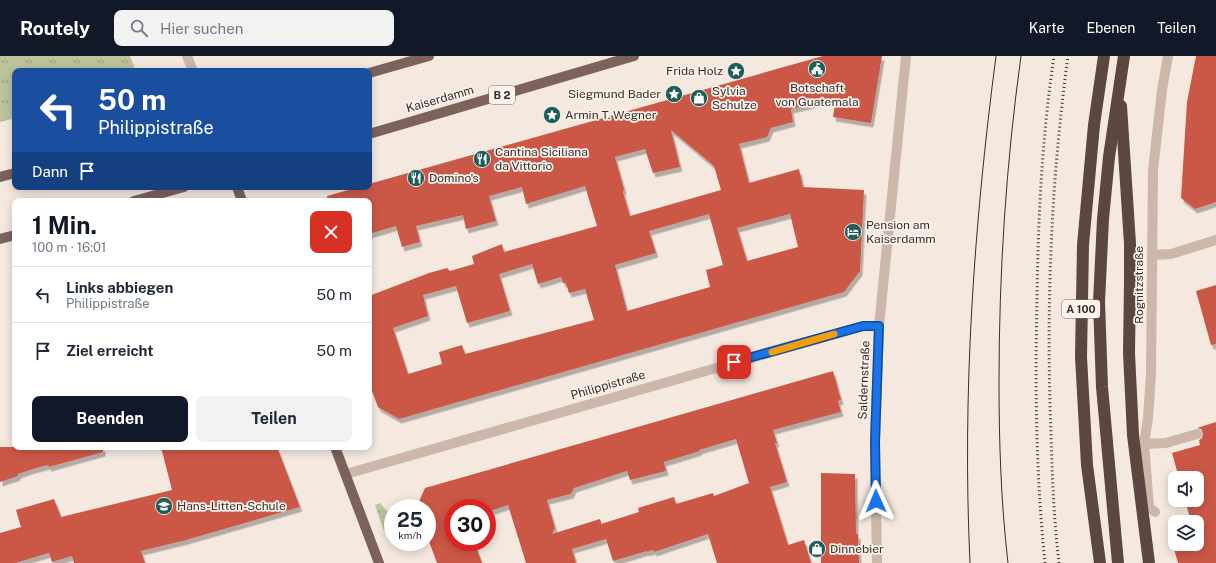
<!DOCTYPE html>
<html lang="de">
<meta charset="utf-8">
<style>
:root{--surface:#fff;--page:#f2f2f3;--text:#1f2937;--muted:#747a83;--line:#e0e1e3;--accent:#111827}
body{margin:0;font-family:"Public Sans",sans-serif;background:var(--page);color:var(--text);height:100vh;display:flex;flex-direction:column;font-size:15px;white-space:nowrap}
*{box-sizing:border-box;margin:0}
p{font-size:13px;color:var(--muted)}
.icon{flex:none;width:22px;height:22px;fill:none;stroke:currentColor;stroke-width:2;stroke-linecap:round;stroke-linejoin:round}
.map{position:relative;flex:1;overflow:hidden}
.sheet{position:absolute;left:12px;top:142px;width:360px;height:252px;display:flex;flex-direction:column;background:var(--surface);border-radius:8px;box-shadow:0 2px 10px #0003}
.sheet>*{flex:none}
.banner{position:absolute;left:12px;top:12px;width:360px;height:122px;border-radius:8px;box-shadow:0 2px 10px #0003;background:#1a4fa0;color:#fff;overflow:hidden}
.fabs{position:absolute;left:1168px;top:415px;display:grid;gap:8px}
.fabs a{display:grid;place-items:center;width:36px;height:36px;border-radius:8px;background:var(--surface);box-shadow:0 2px 10px #0003;font-size:20px}
.speed{position:absolute;left:384px;top:443px;display:flex;gap:8px;font-size:20px;font-weight:700;text-align:center}
.speed>*{display:grid;place-content:center;width:52px;height:52px;border-radius:50%;background:var(--surface);box-shadow:0 2px 10px #0003;line-height:1}
.speed small{font-size:10px;font-weight:400}
.speed .limit{border:6px solid #d22;background:#fff;color:#111}
.pin{position:absolute;display:grid;place-items:center;width:34px;height:34px;color:#fff;margin:-17px;border-radius:8px;box-shadow:0 2px 6px #0006}
.me{position:absolute;width:44px;margin:-22px;rotate:359deg;stroke-linejoin:round;filter:drop-shadow(0 0 3px #0008)}
.turn{display:flex;align-items:center;gap:14px;height:84px;padding:0 20px;font-size:18px}
.turn .icon{width:52px;height:52px;stroke-width:2.5}
.turn b{display:block;font-size:28px;line-height:34px}
.then{display:flex;align-items:center;height:38px;padding:0 20px;background:#0003;gap:8px;font-size:15px}
.round{display:grid;place-items:center;flex:none;width:42px;height:42px;border-radius:8px;background:var(--page)}
.head{display:flex;align-items:center;justify-content:space-between;height:68px;padding:0 20px}
h1{font-size:24px;font-weight:700;line-height:30px;color:var(--accent)}
.primary-button{display:flex;gap:8px;margin-top:auto;padding:8px 20px}
.primary-button a{flex:1;height:46px;border-radius:8px;background:var(--accent);color:#fff;font-size:16px;font-weight:700;line-height:46px;text-align:center}
.primary-button a+a{background:var(--page);color:var(--text)}
ul{padding:0;list-style:none}
li{display:flex;align-items:center;gap:12px;height:56px;padding:0 20px;border-top:1px solid var(--line)}
li div{flex:1}
li b{display:block;font-size:15px}
li em{font-style:normal}
header{display:flex;align-items:center;gap:24px;box-sizing:border-box;height:56px;padding:0 20px;background:var(--accent);color:#fff}
header strong{font-size:19px}
nav{display:flex;gap:22px;margin-inline-start:auto;font-size:14px}
.search{width:280px;height:36px;background:var(--page);display:flex;align-items:center;gap:10px;box-sizing:border-box;padding:0 14px;border-radius:8px;color:var(--muted);font-size:15px}
.map>svg:first-child{display:block}
</style>
<header>
<strong>Routely</strong>
<div class="search"><svg class="icon" aria-label="search" viewBox="0 0 24 24"><circle cx="10" cy="10" r="6"/><path d="M15 15l6 6"/></svg>Hier suchen</div>
<nav><a>Karte</a><a>Ebenen</a><a>Teilen</a></nav>
</header>
<div class="map">
<svg width="1216" height="507" viewBox="0 0 1216 507">
<defs>
<pattern id="grass-tufts" width="24" height="20" patternUnits="userSpaceOnUse"><rect width="24" height="20" fill="#bbc49d"/><path d="M3 7l-1-3M5 7V3M7 7l1-3M15 17l-1-3M17 17v-4M19 17l1-3" fill="none" stroke="#99a080"/></pattern>
<filter id="shadow"><feDropShadow dx="2.5" dy="4.5" stdDeviation="0" flood-color="#0004"/></filter>
</defs>
<rect width="100%" height="100%" fill="#f4e8df"/>
<g fill="url(#grass-tufts)">
<path d="M0 0H130L134 10 133 15H15V62L0 66Z"/>
<path d="M380 447 393 462V473L384 475 375 449Z"/>
</g>
<g fill="#cb5846" fill-rule="evenodd" filter="url(#shadow)">
<path d="M823 0H882L871 67 833 61 836 42 791 53 793 66 771 72 767 81 739 88 749 127 799 113 803 131 864 134 860 215 844 236 399 363 378 351 369 327V240L429 217 447 212 450 215 474 208 472 200 502 188 504 196 597 170 585 130 526 148 522 131 489 140 496 165 466 173 463 159 416 170 420 186 402 191 396 170 369 178V145H328L327 140 359 131H369V128ZM671 74 714 110 721 134 630 160 623 136 624 133 615 101 645 93 653 117 680 111ZM709 158 723 209 706 214 710 231 627 255 615 209 656 197 649 175ZM790 158 798 191 747 205 737 172ZM532 208 538 228 561 221 563 227H566L569 237 585 233 594 264 465 298 462 289 439 296 442 308 408 318 393 272 428 260 423 239 456 230 467 267 510 255 499 218Z"/>
<path d="M1196 0H1216V146L1195 153 1181 142 1187 46Z"/>
<path d="M1216 229V288L1211 289 1196 235Z"/>
<path d="M833 315 841 344 838 345 841 356 773 374 777 387H775L787 426 770 431 788 489 804 484 811 507H717L708 478 654 496 653 494 647 496V495L613 505 606 483 572 493 576 507H526L508 449 487 456V452H453V486H474L482 507H437L427 480V452H416L425 432ZM736 383 749 427 714 440 713 437 676 448 674 441 638 452 639 456 601 468 602 469 600 463 552 478 555 472 547 444 571 438 574 432 627 415 630 424 666 415 664 406 700 395 699 394Z"/>
<path d="M1216 366V507H1178L1170 479 1175 477V488H1197V466H1191L1185 444H1197V422H1179L1172 397 1200 389 1199 384 1202 382 1203 377 1201 373 1197 372Z"/>
<path d="M0 391H103V396L49 411 48 409 33 413 18 418V420L0 426Z"/>
<path d="M161 391H277L300 451 186 484 141 495 145 507H74L72 500 52 506 49 497 15 507H0V477L21 471 16 454 54 443 61 461 172 434Z"/>
<path d="M821 417 855 418 856 478H858L859 507H821Z"/>
</g>
<g fill="none" stroke-linecap="round" stroke-linejoin="round">
<g stroke="#cdb6aa" stroke-width="10">
<path d="M1151 318 1148 362 1144 388 1149 451 1155 456"/>
<path d="M1144 388 1166 387 1197 378"/>
</g>
<g stroke="#cdb6aa" stroke-width="10">
<path d="M187 0 193 15"/>
<path d="M1152 199 1171 198 1216 184"/>
<path d="M1151 318 1153 114 1162 34 1168 0"/>
<path d="M346 418 863 270H879"/>
<path d="M877 507 875 386 879 270 906 0"/>
</g>
<g stroke="#7c625a" stroke-width="10">
<path d="M369 17 429 0"/>
<path d="M369 78 634 0"/>
<path d="M0 121 15 117"/>
<path d="M237 131 242 145"/>
<path d="M134 145 184 131"/>
<path d="M0 183 15 179"/>
<path d="M335 391 379 507"/>
</g>
<g stroke="#5b4640" stroke-width="12">
<path d="M1121 50 1130 188V226L1129 297 1133 379 1149 507"/>
<path d="M1100 507 1087 409 1081 301 1083 189 1094 69 1104 0"/>
<path d="M1118 507 1102 331 1099 246 1103 163 1109 101 1124 0"/>
</g>
<g stroke="#3a2d2a" stroke-width="1">
<path d="M970 507C962 337 974 168 996 0"/>
<path d="M1008 507C1001 447 999 386 999 326 999 217 1006 108 1021 0"/>
</g>
<g stroke="#3a2d2a" stroke-width="3" stroke-dasharray="1 3" stroke-linecap="butt">
<path d="M1045 507C1036 420 1035 332 1037 244 1038 163 1042 81 1054 0"/>
<path d="M1059 507C1054 464 1052 421 1051 377 1046 251 1051 125 1068 0"/>
</g>
</g>
<g fill="none" stroke-linecap="round" stroke-linejoin="round">
<defs>
<path id="route" d="M734 306 863 270H879L875 386 876 445"/>
</defs>
<use href="#route" stroke="#114b97" stroke-width="10"/>
<use href="#route" stroke="#1a73e8" stroke-width="7"/>
<path stroke="#f59e0b" stroke-width="7" d="M772 296 834 278"/>
</g>
<defs>
<symbol id="civic-disc" viewBox="-11 -11 22 22"><circle r="9.5" fill="#1d5e5b" stroke="#fbf2ec"/><path d="M-.6-6.5H3V-4.5H.6V-3L4-1V1h2V6H-6V1h2V-1L-.6-3ZM-1.2 2.5V6h2.4V2.5Z" fill="#fff"/></symbol>
<symbol id="sight-disc" viewBox="-11 -11 22 22"><circle r="9.5" fill="#1d5e5b" stroke="#fbf2ec"/><path d="M0-6L1.8-2.2L6-1.7L2.9 1.2L3.7 5.4L0 3.3L-3.7 5.4L-2.9 1.2L-6-1.7L-1.8-2.2Z" fill="#fff"/></symbol>
<symbol id="shop-disc" viewBox="-11 -11 22 22"><circle r="9.5" fill="#1d5e5b" stroke="#fbf2ec"/><path d="M-5-2.5h2.3a2.7 3.5 0 0 1 5.4 0H5L5.5 6h-11ZM-1.5-2.5h3a1.5 2.3 0 0 0-3 0Z" fill="#fff"/></symbol>
<symbol id="restaurant-disc" viewBox="-11 -11 22 22"><circle r="9.5" fill="#1d5e5b" stroke="#fbf2ec"/><path d="M-5-6h1v4h1v-4h1v4h1v-4h1v5L-1.5 .5V6h-2V.5L-5-1ZM5-6V6H3V1.5H1.5Q1.5-4 5-6Z" fill="#fff"/></symbol>
<symbol id="hotel-disc" viewBox="-11 -11 22 22"><circle r="9.5" fill="#1d5e5b" stroke="#fbf2ec"/><path d="M-6-4.5h1.5V1H6V5H4.5V3h-9V5H-6ZM-4 0a1.8 1.8 0 1 1 3.6 0ZM.5 0V-2.5h3Q6-2.5 6 0Z" fill="#fff"/></symbol>
<symbol id="school-disc" viewBox="-11 -11 22 22"><circle r="9.5" fill="#1d5e5b" stroke="#fbf2ec"/><path d="M0-5L7-2L0 1L-7-2ZM-4 1L0 2.5L4 1V4Q0 6-4 4Z" fill="#fff"/></symbol>
</defs>
<g fill-rule="evenodd">
<use href="#civic-disc" x="807" y="3" width="20" height="20"/>
<use href="#sight-disc" x="726" y="5" width="20" height="20"/>
<use href="#sight-disc" x="664" y="28" width="20" height="20"/>
<use href="#shop-disc" x="689" y="32" width="20" height="20"/>
<use href="#sight-disc" x="542" y="49" width="20" height="20"/>
<use href="#restaurant-disc" x="472" y="93" width="20" height="20"/>
<use href="#restaurant-disc" x="406" y="112" width="20" height="20"/>
<use href="#hotel-disc" x="843" y="166" width="20" height="20"/>
<use href="#school-disc" x="154" y="440" width="20" height="20"/>
<use href="#shop-disc" x="807" y="483" width="20" height="20"/>
</g>
<g text-anchor="middle" stroke-width="3.5" stroke-linejoin="round" paint-order="stroke">
<g fill="#fbf2ec" stroke="#746864" stroke-width="1">
<rect x="489" y="30" width="26" height="18" rx="3"/>
<rect x="1062" y="244" width="38" height="18" rx="3"/>
</g>
<g font-size="11" font-weight="bold" fill="#3a2d2a">
<text x="502" y="43">B 2</text>
<text x="1081" y="257">A 100</text>
</g>
<g font-size="12" fill="#3a2d2a" stroke="#fbf2ec" text-anchor="start">
<text x="723" y="19" text-anchor="end">Frida Holz</text>
<text x="817" y="36" text-anchor="middle">Botschaft<tspan x="817" dy="14">von Guatemala</tspan></text>
<text x="712" y="39">Sylvia<tspan x="712" dy="14">Schulze</tspan></text>
<text x="661" y="42" text-anchor="end">Siegmund Bader</text>
<text x="565" y="63">Armin T. Wegner</text>
<text x="495" y="100">Cantina Siciliana<tspan x="495" dy="14">da Vittorio</tspan></text>
<text x="429" y="126">Domino's</text>
<text x="866" y="173">Pension am<tspan x="866" dy="14">Kaiserdamm</tspan></text>
<text x="177" y="454">Hans-Litten-Schule</text>
<text x="830" y="497">Dinnebier</text>
</g>
<g font-size="12" fill="#3a2d2a" stroke="#fbf2ec">
<text transform="translate(440 43) rotate(-16)" y="4">Kaiserdamm</text>
<text transform="translate(1139 229) rotate(-90)" y="4">Rognitzstraße</text>
<text transform="translate(864 324) rotate(-88)" y="4">Saldernstraße</text>
<text transform="translate(608 329) rotate(-16)" y="4">Philippistraße</text>
</g>
</g>
</svg>
<div class="fabs">
<a><svg class="icon" aria-label="sound" viewBox="0 0 24 24"><path d="M4 9h4l5-4v14l-5-4H4zM17 9q2 3 0 6"/></svg></a>
<a><svg class="icon" aria-label="layers" viewBox="0 0 24 24"><path d="M12 4l9 5-9 5-9-5zM3 14l9 5 9-5"/></svg></a>
</div>
<div class="speed"><div>25<small>km/h</small></div><div class="limit">30</div></div>
<div class="pin" style="left:734px;top:306px;background:#d93025"><svg class="icon" aria-label="arrive" viewBox="0 0 24 24"><path d="M6 21V4h12l-3 4 3 4H6"/></svg></div>
<svg class="me" style="left:876px;top:445px" viewBox="-20 -20 40 40"><path d="M0-17L14 15 0 8-14 15z" fill="#1a73e8" stroke="#fff" stroke-width="4"/></svg>
<div class="banner">
<div class="turn"><svg class="icon" aria-label="left" viewBox="0 0 24 24"><path d="M17 20v-9H6M10 6l-5 5 5 5"/></svg><div><b>50 m</b>Philippistraße</div></div>
<div class="then">Dann<svg class="icon" aria-label="arrive" viewBox="0 0 24 24"><path d="M6 21V4h12l-3 4 3 4H6"/></svg></div>
</div>
<section class="sheet">
<div class="head"><div><h1>1 Min.</h1><p>100 m · 16:01</p></div><a class="round" style="background:#d93025;color:#fff"><svg class="icon" aria-label="close" viewBox="0 0 24 24"><path d="M6 6l12 12M18 6L6 18"/></svg></a></div>
<ul>
<li><svg class="icon" aria-label="left" viewBox="0 0 24 24"><path d="M17 20v-9H6M10 6l-5 5 5 5"/></svg><div><b>Links abbiegen</b><p>Philippistraße</p></div><em>50 m</em></li>
<li><svg class="icon" aria-label="arrive" viewBox="0 0 24 24"><path d="M6 21V4h12l-3 4 3 4H6"/></svg><div><b>Ziel erreicht</b></div><em>50 m</em></li>
</ul>
<div class="primary-button"><a>Beenden</a><a>Teilen</a></div>
</section>
</div>
